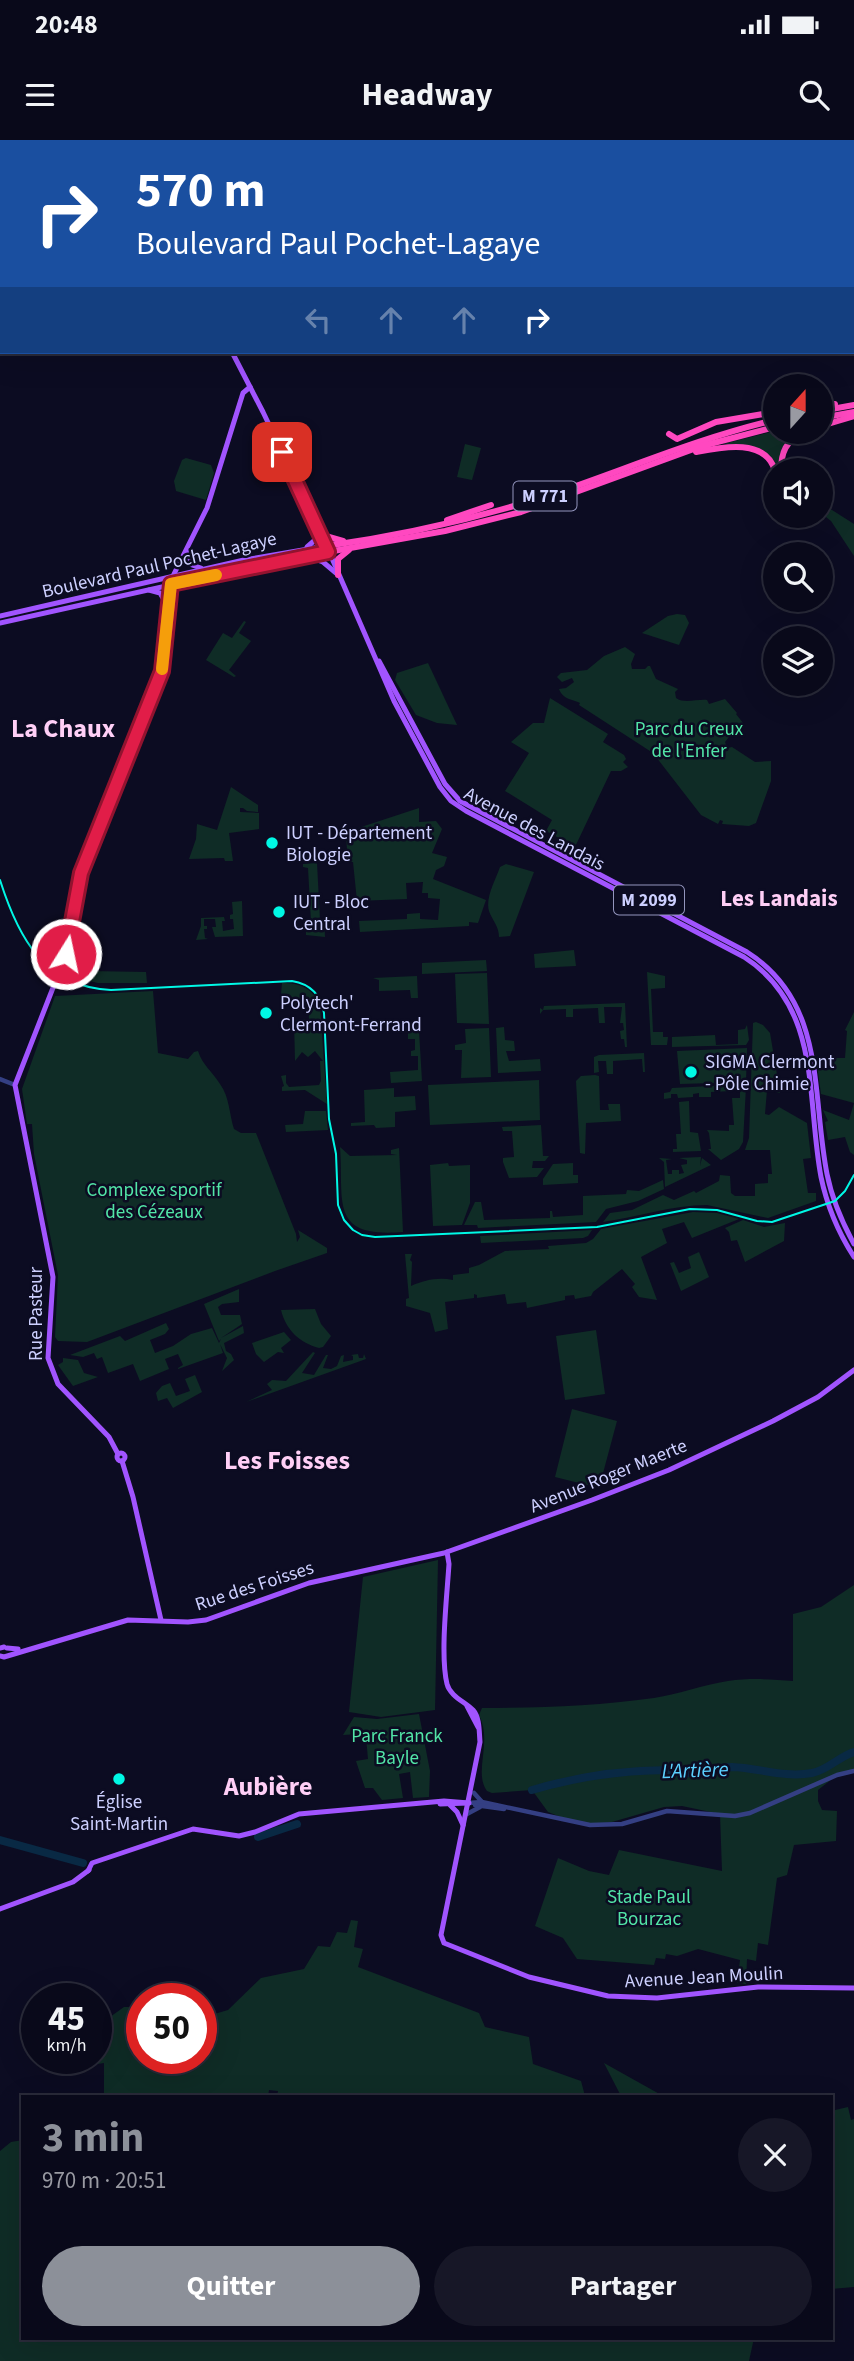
<!DOCTYPE html>
<html lang="fr">
<meta charset="utf-8">
<style>
:root{--surface:#09091a;--page:#171727;--text:#f1f3f6;--muted:#999aa2;--line:#292a39;--accent:#8c9099}
body{margin:0;font-family:"Source Sans 3",sans-serif;background:var(--page);color:var(--text);height:100vh;display:flex;flex-direction:column;font-size:26px;white-space:nowrap}
*{box-sizing:border-box;margin:0}
p{font-size:23px;color:var(--muted)}
.icon{flex:none;width:38px;height:38px;fill:none;stroke:currentColor;stroke-width:2;stroke-linecap:round;stroke-linejoin:round}
.map{position:relative;flex:1;overflow:hidden}
.side{position:absolute;left:21px;top:1955px;width:812px;height:245px;display:flex;flex-direction:column;background:var(--surface);border-radius:0px;box-shadow:0 7px 28px #0002,0 0 0 2px var(--line)}
.side>*{flex:none}
.banner{position:absolute;left:0px;top:0px;width:854px;height:214px;box-shadow:0 7px 28px #0002,0 0 0 2px var(--line);background:#1a4fa0;color:#fff;overflow:hidden}
.needle{width:46px;rotate:21deg}
.buttons{position:absolute;left:763px;top:234px;display:grid;gap:14px}
.buttons a{display:grid;place-items:center;width:70px;height:70px;border-radius:50%;background:var(--surface);box-shadow:0 7px 28px #0002,0 0 0 2px var(--line);font-size:35px}
.speed{position:absolute;left:21px;top:1843px;display:flex;gap:14px;font-size:35px;font-weight:700;text-align:center}
.speed>*{display:grid;place-content:center;width:91px;height:91px;border-radius:50%;background:var(--surface);box-shadow:0 7px 28px #0002,0 0 0 2px var(--line);line-height:1}
.speed small{font-size:18px;font-weight:400}
.speed .limit{border:10px solid #d22;background:#fff;color:#111}
.pin{position:absolute;display:grid;place-items:center;width:60px;height:60px;color:#fff;margin:-30px;border-radius:14px;box-shadow:0 4px 10px #0006}
.me{position:absolute;width:77px;margin:-38px;rotate:10deg;stroke-linejoin:round;filter:drop-shadow(0 0 5px #0008)}
.turn{display:flex;align-items:center;gap:24px;height:147px;padding:0 21px;font-size:32px}
.turn .icon{width:91px;height:91px;stroke-width:2.5}
.turn b{display:block;font-size:49px;line-height:60px}
.lanes{display:flex;align-items:center;height:66px;padding:0 21px;background:#0003;justify-content:center;gap:35px;direction:ltr}
.lanes .off{opacity:.35}
.round{display:grid;place-items:center;flex:none;width:74px;height:74px;border-radius:37px;background:var(--page)}
.summary{display:flex;align-items:center;justify-content:space-between;height:119px;padding:0 21px}
h1{font-size:42px;font-weight:700;line-height:52px;color:var(--accent)}
.action{display:flex;gap:14px;margin-top:auto;padding:14px 21px}
.action a{flex:1;height:80px;border-radius:42px;background:var(--accent);color:#fff;font-size:28px;font-weight:700;line-height:80px;text-align:center}
.action a+a{background:var(--page);color:var(--text)}
.status{display:flex;justify-content:space-between;align-items:center;height:49px;padding:0 35px;background:var(--surface);direction:ltr}
.status svg{height:19px;fill:currentColor}
header{display:flex;justify-content:space-between;align-items:center;height:91px;padding:0 21px;background:var(--surface);font-size:32px;font-weight:700}
.map>svg:first-child{display:block}
</style>
<div class="status"><b>20:48</b><svg viewBox="0 0 49 12"><path d="M0 12V9h3v3zM5 12V6h3v6zM10 12V3h3v9zM15 12V0h3v12zM26 1h20v11H26zM47 4h2v5h-2z"/></svg></div>
<header><svg class="icon" aria-label="menu" viewBox="0 0 24 24"><path d="M4 6h16M4 12h16M4 18h16"/></svg>Headway<svg class="icon" aria-label="search" viewBox="0 0 24 24"><circle cx="10" cy="10" r="6"/><path d="M15 15l6 6"/></svg></header>
<div class="map">
<svg width="854" height="2221" viewBox="0 0 854 2221">
<rect width="100%" height="100%" fill="#0c0c22"/>
<g fill="#0f2c26">
<path d="M775 291 798 292C783 301 780 311 779 328L769 315 760 309 723 304Z"/>
<path d="M465 304 481 308 472 340 457 337Z"/>
<path d="M186 318 211 325 214 333 206 360 176 351 174 341 182 320Z"/>
<path d="M821 363 854 384V416L831 381 821 373Z"/>
<path d="M677 474 685 475 689 483 679 505 642 493 668 476Z"/>
<path d="M244 481 246 482 239 493 251 501 229 530 236 536 234 537 206 520 223 493 232 498Z"/>
<path d="M625 507 635 514 631 524 632 529H645L648 526H650L656 539 678 549 675 552 676 558C684 564 697 559 707 560L709 564 725 559 737 573 736 574 743 583 744 588 733 592 725 602 727 608 732 607 755 622 771 621V641L756 683 749 686 722 684 723 681 720 680 718 684 701 675 653 613 579 565 580 563C573 559 563 560 559 549L566 548 574 542 572 538 562 542 557 537 561 533 587 530 604 516Z"/>
<path d="M428 523 457 585 437 583 416 575 395 540 397 533Z"/>
<path d="M550 558 608 594 603 602 624 615 626 619 623 622 628 627 621 631H611L574 709 570 712 561 706 559 698 546 691 552 680 505 651 529 613 511 602 533 583H544Z"/>
<path d="M231 647 258 665V672L247 671 243 668H240V672L259 673V689L229 693 233 721H225L224 718 189 719 196 699 197 684 217 690Z"/>
<path d="M419 668V682L436 681 442 689 432 713 447 717 444 726 436 730 433 739 486 760 478 783 469 782V786L360 792 359 781 407 779V774L420 773V779L438 780 440 759 428 758V753H422L423 742 406 743 407 759 357 761 353 722H342L347 710 346 692Z"/>
<path d="M317 723 320 780H324L325 797 306 795V783L311 782 308 728 303 727V724Z"/>
<path d="M506 724 534 732 510 796 499 797C499 786 492 780 489 771 485 758 496 739 500 727Z"/>
<path d="M242 761 243 796 215 797 212 787H216L215 779H204V786H207V789H204L205 798 208 799 196 800 201 786V778L224 777 225 781H222L223 791 234 789 233 779H230V775L233 774 232 762Z"/>
<path d="M574 810 576 826 535 828 534 814Z"/>
<path d="M486 820 487 831 422 834V823Z"/>
<path d="M68 824 88 831 146 832 147 843H98L81 839 65 831Z"/>
<path d="M647 832 665 836V848L651 849 653 892H663V897H668L667 905H651Z"/>
<path d="M487 833 489 884 457 883 455 834Z"/>
<path d="M417 836 418 858H411L410 850 379 851V840L373 838Z"/>
<path d="M282 843C300 843 312 848 320 865L327 964 305 950 282 951V947L284 946 281 936 286 935V943L289 947 319 945 321 941 320 921H323L315 911 308 917 302 912 295 921 294 880 309 879 308 865 280 866Z"/>
<path d="M153 851 158 913 188 919 194 912 198 911C203 926 212 931 220 944 230 958 229 974 234 989L241 993H256L296 1094 297 1102 300 1097 298 1090 327 1108V1113L275 1131 87 1202 58 1201 55 1197 58 1135 34 1014 32 984H27L22 949 55 856Z"/>
<path d="M625 863 627 907H625L624 899H621L620 891 624 890 623 883H620L622 867H604L605 883H599L598 868 573 869V877H566V869L543 870 540 874V868L543 870 544 866Z"/>
<path d="M854 872V1015L850 1012 845 997 828 1000 825 982 828 981 823 970 849 980 854 963 821 954 817 925 834 928 835 918H845L847 891 845 890Z"/>
<path d="M756 882 763 885 770 893 780 953 767 950 765 974 769 975 779 967 807 983 811 1018 803 1019 808 1053H816V1061L768 1078 707 1065C672 1065 638 1077 603 1082L610 1073 632 1070 663 1055 674 1060 694 1051 696 1053 719 1041 720 1035 730 1036 731 1053 735 1056H755V1044L768 1043V1034H772L770 1010H745L749 998 753 883Z"/>
<path d="M747 885 749 900 746 905 672 907V897L715 895 716 905 738 904V890L745 889Z"/>
<path d="M504 887 505 900 514 901 515 911H506L509 921 540 919 541 931 498 933 496 888Z"/>
<path d="M489 888 491 937 461 938 462 910H455V905L466 903 465 889Z"/>
<path d="M419 891 422 941 391 943 390 932 418 930V916H411V911L415 910V899H408V892Z"/>
<path d="M747 908 746 942 680 944 677 911Z"/>
<path d="M644 913 645 932H643L642 919 613 921V934H607L606 921H598L599 932 594 933V917L599 915Z"/>
<path d="M595 935 599 936 600 970H609L608 964H620L621 981 586 983 585 1014 580 1013 576 941 581 936Z"/>
<path d="M539 940 540 980 430 985 428 945Z"/>
<path d="M731 945 732 951 711 952V957H699V953L693 954V957L678 958 677 954H671V958L664 959V953L670 952 672 948Z"/>
<path d="M740 946 746 947 743 1002 739 1009 721 1020 708 1009H711L709 993 707 990 729 991V985H734L732 958H740Z"/>
<path d="M394 948V957L415 956 416 970 395 972V987L376 988 374 985 351 986V983L365 982 364 950Z"/>
<path d="M689 961 690 992 698 993 701 1011 673 1012V1009H677L676 994H681L679 962Z"/>
<path d="M305 971H326L328 990 286 992 285 985 303 984Z"/>
<path d="M541 985 543 1016H549L545 1021H533L532 1028H544L537 1037 509 1038 503 1022V1018L514 1017 512 991H503L502 987Z"/>
<path d="M340 1007 350 1016 397 1015 391 1014V1010L399 1008 403 1092C329 1098 344 1063 340 1007Z"/>
<path d="M701 1017 700 1026 702 1018 711 1025 665 1047 664 1022 659 1018 672 1019 666 1020 668 1034H672V1030H679V1034L684 1033 681 1025 687 1024V1020L679 1018Z"/>
<path d="M448 1023 449 1026 470 1025V1063L462 1085 433 1086 430 1025Z"/>
<path d="M573 1023V1035H578V1043L543 1045V1039L553 1024Z"/>
<path d="M663 1040 664 1049 638 1061 606 1069 596 1082 478 1088 477 1085H464L475 1062H481L484 1080 550 1078V1071H552L553 1077 583 1075V1056L626 1054 627 1050 639 1051Z"/>
<path d="M693 1072 717 1073 739 1079 692 1098 684 1082 662 1089 667 1103 641 1117 657 1160 639 1157 632 1147 635 1144 622 1129 593 1152 591 1156 575 1159 574 1155 565 1156V1160L527 1168 526 1162 507 1164 505 1154 477 1158V1155L474 1154V1158L445 1162 448 1189 435 1192 430 1173 406 1166V1159L409 1158 405 1114H412L410 1120 412 1122 411 1146C425 1140 438 1137 453 1140V1135L469 1133V1128L479 1125 505 1111 549 1109 548 1106 586 1103 593 1099 601 1089Z"/>
<path d="M743 1080 764 1087 785 1083 784 1101 745 1122 737 1100 731 1101 729 1092 725 1088Z"/>
<path d="M592 1090 588 1096 583 1098 481 1103 480 1096Z"/>
<path d="M699 1112 709 1137 681 1151 670 1123 674 1122 679 1133 691 1128 688 1117Z"/>
<path d="M239 1149V1162L222 1164 218 1167 221 1175H240L242 1184 221 1198 243 1186 244 1193 224 1203 226 1211 231 1214 234 1220 222 1231 227 1218 220 1204 223 1213 178 1229V1228L183 1225 178 1214 165 1219 169 1229 140 1241 133 1224 108 1233 102 1217 97 1219 94 1213 83 1217 70 1215 120 1196 125 1201 166 1183 169 1189 165 1194 150 1200 155 1213 173 1206 191 1194 212 1188 219 1203 221 1199 219 1201 204 1164Z"/>
<path d="M315 1169 321 1184 331 1196 323 1207 319 1208C300 1203 286 1190 281 1170Z"/>
<path d="M596 1190 605 1254 565 1260 556 1196Z"/>
<path d="M284 1192 291 1200 281 1208 284 1213 278 1212 264 1222 256 1214 252 1203Z"/>
<path d="M313 1212 315 1213 302 1233 314 1235 326 1215H328L323 1228 331 1229 337 1226 341 1216 344 1215 343 1222 353 1220V1216L351 1215 358 1214 359 1218H363L364 1214 366 1219 246 1262 272 1250 267 1244 272 1240 286 1241Z"/>
<path d="M63 1218 78 1220 84 1233 98 1237 73 1246 58 1225 63 1222Z"/>
<path d="M195 1235 202 1252 173 1268 167 1258 158 1261 156 1253 162 1246 170 1243 176 1256 190 1251 185 1239Z"/>
<path d="M572 1269 617 1281 599 1348 555 1337Z"/>
<path d="M438 1420 435 1570 381 1577 349 1572 363 1437Z"/>
<path d="M854 1445V1631L837 1635 818 1650V1661L822 1670 837 1671 836 1701 794 1705 787 1735 777 1738 768 1805 758 1803 756 1821 747 1819 746 1844 737 1843 740 1820 698 1809 677 1816 666 1814 665 1819 656 1818 654 1825 577 1819 563 1798 535 1786 558 1718 589 1731 609 1735 619 1710 722 1731 720 1674 682 1666 664 1667 612 1682 590 1685 571 1681 548 1672 532 1650 492 1653 487 1651C473 1632 493 1602 479 1575L482 1568C540 1568 597 1566 654 1558 679 1554 703 1545 728 1541 749 1538 772 1539 793 1541V1474L821 1467Z"/>
<path d="M419 1574 430 1631 429 1657 413 1658 410 1632 399 1634 403 1658 382 1660 373 1648H365L356 1621 368 1619 366 1597H360L359 1594 343 1595 354 1577 377 1579Z"/>
<path d="M351 1780 358 1781 354 1807 363 1809 358 1827 479 1873 485 1887 529 1897 533 1924 581 1941 585 1956H277L278 1951 269 1950 268 1956H104V1923L60 1930 70 1918H96V1887L124 1867H142V1918H201V1878L228 1870 261 1838 304 1829 318 1806 330 1807 337 1792 347 1793Z"/>
<path d="M604 1923 663 1956H621Z"/>
<path d="M848 1967 851 1980 854 1979V2147L831 2149V1971Z"/>
<path d="M23 2000V2198H754L749 2221H0V2011L11 2002Z"/>
</g>
<g fill="none" stroke-linecap="round" stroke-linejoin="round">
<g stroke="#092944" stroke-width="8">
<path d="M532 1650C576 1637 623 1630 669 1630 676 1630 683 1633 690 1633 704 1633 718 1627 732 1627 759 1628 784 1638 812 1633 828 1630 838 1617 854 1612"/>
<path d="M258 1697 297 1684"/>
<path d="M0 1700 83 1723"/>
</g>
<g stroke="#343f83" stroke-width="4.5">
<path d="M0 939 15 945"/>
<path d="M474 1653 482 1662"/>
<path d="M469 1663 482 1662 590 1685 622 1684 667 1671 735 1676 750 1673 837 1635 854 1631"/>
<path d="M475 1665 504 1669"/>
<path d="M467 1674 480 1667"/>
</g>
<g stroke="#a154ff" stroke-width="5">
<path d="M118 0 119 2"/>
<path d="M232 212 263 272 324 400 394 561 440 647 451 661 466 671 744 817C822 867 806 958 821 1037 827 1066 838 1092 854 1117"/>
<path d="M307 407 315 400 319 391"/>
<path d="M187 412 189 424 201 428"/>
<path d="M308 417 323 422 336 433"/>
<path d="M149 450 160 453 167 465"/>
<path d="M0 476 244 420 326 406"/>
<path d="M0 483 256 426 328 412"/>
<path d="M379 521 445 644 460 661 747 812C827 863 811 953 827 1034 832 1059 842 1082 854 1104"/>
<path d="M63 822 68 807 81 733 162 531 173 436 207 368 243 253 250 247"/>
<path d="M58 835 15 945 53 1137 48 1218 58 1244 109 1297 118 1314"/>
<circle cx="121" cy="1317" r="4"/>
<path d="M122 1321 133 1357 161 1480"/>
<path d="M447 1412 449 1424C447 1456 440 1515 447 1544 450 1556 465 1562 473 1570 480 1578 479 1592 480 1602L441 1795 444 1803 529 1837 608 1856 657 1858 758 1847 854 1848"/>
<path d="M0 1508 4 1507"/>
<path d="M7 1508 18 1509"/>
<path d="M0 1516 4 1517 128 1480 188 1482 206 1480 309 1443 444 1413 592 1360 669 1330 773 1281 818 1257 854 1230"/>
<path d="M467 1566 478 1587"/>
<path d="M440 1664 468 1663"/>
<path d="M450 1665 457 1672 463 1685"/>
<path d="M88 1731 92 1723 193 1689 239 1696 255 1692 299 1674 444 1661 469 1663"/>
<path d="M0 1769 73 1742 89 1730"/>
</g>
<g stroke="#ff48c0" stroke-width="6">
<path d="M821 266 835 264"/>
<path d="M821 271 854 265"/>
<path d="M821 278 854 272"/>
<path d="M821 286 854 276"/>
<path d="M669 294 677 299 716 282 775 272"/>
<path d="M696 312C722 307 766 298 775 331"/>
<path d="M781 331C781 312 786 301 803 292"/>
<path d="M447 380 491 365"/>
<path d="M319 391 329 397 343 401"/>
<path d="M326 406C405 395 483 377 559 352 632 327 699 298 775 280"/>
<path d="M328 412 445 391 521 372 702 306 775 287"/>
<path d="M338 435V419L349 410"/>
</g>
<path stroke="#00f8e5" stroke-width="2" d="M0 740C18 797 44 847 111 850L292 841C310 844 321 855 324 873L329 979 336 1014 338 1065 344 1080 353 1090 362 1095 375 1097 597 1087 690 1069 717 1070 757 1081 772 1082 835 1061 845 1051 854 1035"/>
<defs>
<g id="rail">
<path d="M409 0 414 2"/>
<path d="M852 147 854 148"/>
</g>
</defs>
<use href="#rail" stroke="#00f8e5" stroke-width="4.5"/>
<use href="#rail" stroke="#0c0c22" stroke-width="2" stroke-dasharray="5" stroke-linecap="butt"/>
<path stroke="#a154ff" stroke-width="5" d="M58 835 63 822"/>
</g>
<g fill="none" stroke-linecap="round" stroke-linejoin="round">
<defs>
<path id="route" d="M66 814 81 733 162 531 171 444 328 412 282 312"/>
</defs>
<use href="#route" stroke="#92132f" stroke-width="18"/>
<use href="#route" stroke="#e11d48" stroke-width="12"/>
<path stroke="#f59e0b" stroke-width="12" d="M162 529 171 444 216 435"/>
</g>
<g fill="#00f8e5" stroke="#0c0c22" stroke-width="2.5">
<circle cx="272" cy="703" r="7"/>
<circle cx="279" cy="772" r="7"/>
<circle cx="266" cy="873" r="7"/>
<circle cx="691" cy="932" r="7"/>
<circle cx="119" cy="1639" r="7"/>
</g>
<g text-anchor="middle" stroke-width="5" stroke-linejoin="round" paint-order="stroke">
<g fill="#0c0c22" stroke="#9395bd" stroke-width="2">
<rect x="513.5" y="341.5" width="63" height="29" rx="5"/>
<rect x="614" y="745.5" width="70" height="29" rx="5"/>
</g>
<g font-size="18" font-weight="bold" fill="#cdd0ff">
<text x="545" y="362">M 771</text>
<text x="649" y="766">M 2099</text>
</g>
<g font-size="19" fill="#cdd0ff" stroke="#0c0c22">
<text transform="translate(159 424) rotate(-13)" y="7">Boulevard Paul Pochet-Lagaye</text>
<text transform="translate(535 688) rotate(28)" y="7">Avenue des Landais</text>
<text transform="translate(35 1174) rotate(-90)" y="7">Rue Pasteur</text>
<text transform="translate(608 1335) rotate(-22)" y="7">Avenue Roger Maerte</text>
<text transform="translate(254 1445) rotate(-18)" y="7">Rue des Foisses</text>
<text transform="translate(704 1836) rotate(-3)" y="7">Avenue Jean Moulin</text>
</g>
<g font-size="19" fill="#52e5a7" stroke="#0c0c22">
<text x="689" y="595">Parc du Creux<tspan x="689" dy="22">de l'Enfer</tspan></text>
<text x="154" y="1056">Complexe sportif<tspan x="154" dy="22">des Cézeaux</tspan></text>
<text x="397" y="1602">Parc Franck<tspan x="397" dy="22">Bayle</tspan></text>
<text x="649" y="1763">Stade Paul<tspan x="649" dy="22">Bourzac</tspan></text>
</g>
<g font-size="19" fill="#cdd0ff" stroke="#0c0c22" text-anchor="start">
<text x="286" y="699">IUT - Département<tspan x="286" dy="22">Biologie</tspan></text>
<text x="293" y="768">IUT - Bloc<tspan x="293" dy="22">Central</tspan></text>
<text x="280" y="869">Polytech'<tspan x="280" dy="22">Clermont-Ferrand</tspan></text>
<text x="705" y="928">SIGMA Clermont<tspan x="705" dy="22">- Pôle Chimie</tspan></text>
<text x="119" y="1668" text-anchor="middle">Église<tspan x="119" dy="22">Saint-Martin</tspan></text>
</g>
<g font-size="21" font-style="italic" fill="#5bd0ff" stroke="#0c0c22">
<text transform="translate(695 1630) rotate(-2)" y="7">L'Artière</text>
</g>
<g font-size="23" font-weight="bold" fill="#ffcff6" stroke="#0c0c22">
<text x="779" y="766">Les Landais</text>
</g>
<g font-size="26" font-weight="bold" fill="#ffcff6" stroke="#0c0c22">
<text x="63" y="597">La Chaux</text>
<text x="287" y="1329">Les Foisses</text>
<text x="268" y="1655">Aubière</text>
</g>
</g>
</svg>
<div class="buttons">
<a><svg class="needle" viewBox="-14 -14 28 28"><path d="M0-13l5 13h-10z" fill="#e53935"/><path d="M0 13l5-13h-10z" fill="#999aa2"/></svg></a>
<a><svg class="icon" aria-label="sound" viewBox="0 0 24 24"><path d="M4 9h4l5-4v14l-5-4H4zM17 9q2 3 0 6"/></svg></a>
<a><svg class="icon" aria-label="search" viewBox="0 0 24 24"><circle cx="10" cy="10" r="6"/><path d="M15 15l6 6"/></svg></a>
<a><svg class="icon" aria-label="layers" viewBox="0 0 24 24"><path d="M12 4l9 5-9 5-9-5zM3 14l9 5 9-5"/></svg></a>
</div>
<div class="speed"><div>45<small>km/h</small></div><div class="limit">50</div></div>
<div class="pin" style="left:282px;top:312px;background:#d93025"><svg class="icon" aria-label="arrive" viewBox="0 0 24 24"><path d="M6 21V4h12l-3 4 3 4H6"/></svg></div>
<svg class="me" style="left:66px;top:814px" viewBox="-20 -20 40 40"><circle r="17" fill="#e11d48" stroke="#fff" stroke-width="3"/><path d="M0-11L8 9 0 5-8 9z" fill="#fff"/></svg>
<div class="banner">
<div class="turn"><svg class="icon" aria-label="right" viewBox="0 0 24 24"><path d="M7 20v-9h11M14 6l5 5-5 5"/></svg><div><b>570 m</b>Boulevard Paul Pochet-Lagaye</div></div>
<div class="lanes"><svg class="icon off" aria-label="left" viewBox="0 0 24 24"><path d="M17 20v-9H6M10 6l-5 5 5 5"/></svg><svg class="icon off" aria-label="ahead" viewBox="0 0 24 24"><path d="M12 20V5M6 11l6-6 6 6"/></svg><svg class="icon off" aria-label="ahead" viewBox="0 0 24 24"><path d="M12 20V5M6 11l6-6 6 6"/></svg><svg class="icon" aria-label="right" viewBox="0 0 24 24"><path d="M7 20v-9h11M14 6l5 5-5 5"/></svg></div>
</div>
<section class="side">
<div class="summary"><div><h1>3 min</h1><p>970 m · 20:51</p></div><a class="round"><svg class="icon" aria-label="close" viewBox="0 0 24 24"><path d="M6 6l12 12M18 6L6 18"/></svg></a></div>
<div class="action"><a>Quitter</a><a>Partager</a></div>
</section>
</div>
